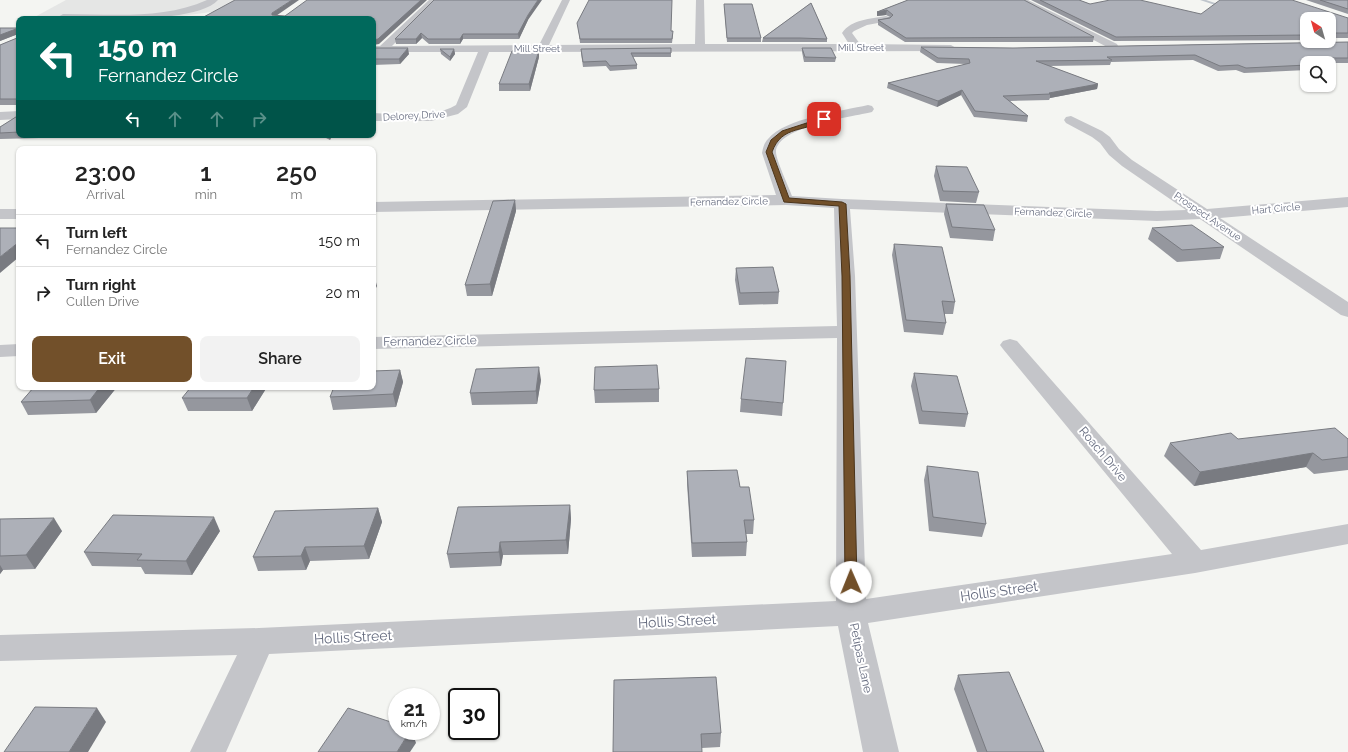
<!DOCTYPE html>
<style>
:root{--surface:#fff;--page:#f2f2f2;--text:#222;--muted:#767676;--line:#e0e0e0;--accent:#72502a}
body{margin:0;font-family:Raleway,sans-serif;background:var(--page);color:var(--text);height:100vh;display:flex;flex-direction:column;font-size:15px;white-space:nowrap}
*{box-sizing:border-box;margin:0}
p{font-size:13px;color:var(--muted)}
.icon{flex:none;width:22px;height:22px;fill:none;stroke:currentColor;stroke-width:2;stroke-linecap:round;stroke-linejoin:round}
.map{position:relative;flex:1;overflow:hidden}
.sheet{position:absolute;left:16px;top:146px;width:360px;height:244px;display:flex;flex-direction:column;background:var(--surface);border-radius:8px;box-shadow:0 1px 3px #0004}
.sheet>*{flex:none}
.top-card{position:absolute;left:16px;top:16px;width:360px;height:122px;border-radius:8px;box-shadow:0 1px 3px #0004;background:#00695c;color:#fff;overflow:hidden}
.needle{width:26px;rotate:323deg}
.buttons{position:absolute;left:1300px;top:12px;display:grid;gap:8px}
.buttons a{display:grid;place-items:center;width:36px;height:36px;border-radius:8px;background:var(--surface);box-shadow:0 1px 3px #0004;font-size:20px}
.speed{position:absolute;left:388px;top:688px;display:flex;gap:8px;font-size:20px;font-weight:700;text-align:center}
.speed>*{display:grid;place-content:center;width:52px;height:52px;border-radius:50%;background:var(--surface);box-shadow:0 1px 3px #0004;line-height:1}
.speed small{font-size:10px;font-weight:400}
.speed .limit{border:2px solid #111;border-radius:6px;background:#fff;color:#111}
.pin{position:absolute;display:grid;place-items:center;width:34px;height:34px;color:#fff;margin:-17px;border-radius:8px;box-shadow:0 2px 6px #0006}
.me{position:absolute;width:44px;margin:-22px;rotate:359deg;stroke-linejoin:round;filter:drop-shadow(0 0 3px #0008)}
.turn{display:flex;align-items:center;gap:14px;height:84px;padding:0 16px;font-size:18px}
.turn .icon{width:52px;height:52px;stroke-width:2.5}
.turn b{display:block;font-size:28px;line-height:34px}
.lanes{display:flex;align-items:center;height:38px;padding:0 16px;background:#0003;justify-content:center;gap:20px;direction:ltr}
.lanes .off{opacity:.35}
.eta{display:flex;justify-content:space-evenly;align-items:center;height:68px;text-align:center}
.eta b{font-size:24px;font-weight:600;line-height:28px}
.button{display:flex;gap:8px;margin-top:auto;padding:8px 16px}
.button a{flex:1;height:46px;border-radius:8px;background:var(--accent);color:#fff;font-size:16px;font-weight:600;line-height:46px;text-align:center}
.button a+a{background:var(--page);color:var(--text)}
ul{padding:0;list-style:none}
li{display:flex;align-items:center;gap:12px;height:52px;padding:0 16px;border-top:1px solid var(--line)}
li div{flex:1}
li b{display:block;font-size:15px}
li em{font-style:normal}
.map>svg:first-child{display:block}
</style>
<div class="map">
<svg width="1348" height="752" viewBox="0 0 1348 752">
<rect width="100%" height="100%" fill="#f4f5f2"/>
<path fill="#e5e6e5" d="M66 0H238L219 11 158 19H31Z"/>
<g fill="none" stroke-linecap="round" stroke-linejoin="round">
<path fill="#bfc5cc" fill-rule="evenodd" d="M1200 0H1206L1227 7 1224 8Z"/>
<g fill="#c4c5c9" fill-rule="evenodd">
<path d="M207 0H218C197 24 92 19 60 19L58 17 63 14C110 14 163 20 207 0Z"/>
<path d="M429 0H438L392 46 539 45 562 0H570L549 45 695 44 696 0H704L705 44H849L842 33C852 19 870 19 886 16L889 17 891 19 889 21 867 25 854 31 852 33 860 44 951 45 956 48 951 51 489 52 467 107 458 114 431 121H373V113C399 114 432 119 456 105L478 52H373V46H380Z"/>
<path d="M1017 0H1028L1117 44 1118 46 1117 48H1109Z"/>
<path d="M868 105 872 106 874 109 872 112C852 117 777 126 776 152 776 160 789 187 792 196L842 199 1157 211 1186 210 1122 166 1109 155 1100 143 1092 137 1066 123 1064 120 1066 117 1071 116 1102 131 1110 137 1119 149 1132 160 1207 209 1348 197V207L1220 218 1348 302V317L1341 315 1200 219 1157 221 850 209 855 276 866 599 1172 554 1003 349 1000 345 1003 341 1010 339 1017 341 1201 550 1348 524V544L1195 573 868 623 899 752H863L838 626 269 654 226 752H190L237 655 0 661V635L259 628 836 601 837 338 373 349V337L837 326 834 208 786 205 373 212V202L776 195 762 153C763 148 764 143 768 139 785 118 842 111 868 105Z"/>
<path d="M19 111V119L0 120V112Z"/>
<rect x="0" y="209" width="19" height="10"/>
<path d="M19 344V356L0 357V345Z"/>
</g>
</g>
<g fill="#95979e">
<path d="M434 0 528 20 519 39H463L460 44H429L422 38 416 44H396L395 39Z"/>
<path d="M908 0 1094 37 1093 42H905L878 25V20L890 17 886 15 877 16V12Z"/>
<path d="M1031 0H1079L1090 4 1201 14 1348 18V38H1329V19H1307V40L1114 41Z"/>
<path d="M1306 0H1348V14Z"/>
<path d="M811 3 827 39V42H762L763 38Z"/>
<path d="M724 4 761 38V42H727Z"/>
<path d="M578 26 671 31 673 35 672 43H580Z"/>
<path d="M0 28H19V105H0V45L17 38 18 34 0 41Z"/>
<path d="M1348 42V63H1307V70L1244 73 1236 70 1218 71 1193 60 1111 62 1110 65 1049 66 1098 84 1097 89 1050 98 1049 100 1010 101 1028 116 1027 122 974 117 961 95 937 107 887 88 888 83 966 64 937 63 920 52 921 47 1013 48Z"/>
<path d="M373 48 409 54 400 64 373 65Z"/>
<path d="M802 48 836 58 835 62H804L802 52Z"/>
<path d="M440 49H454L455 54 450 61 441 54Z"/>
<path d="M671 52V57H633L637 65V69L610 71 606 66 583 67 581 53Z"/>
<path d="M539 57 530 91H499V84Z"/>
<path d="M19 115V135H44L39 138 0 139V127Z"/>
<path d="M320 135H332L330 140Z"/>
<path d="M936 166 979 192 976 203 940 201 934 176Z"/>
<path d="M515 200 516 211 492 296H467L465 285Z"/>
<path d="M946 204 995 230 993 241 950 238 944 214Z"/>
<path d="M1152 228 1224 247 1220 259 1177 262 1148 239Z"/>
<path d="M894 244 955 302 953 314H944L946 323 943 335 904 332 892 255Z"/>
<path d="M736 268 779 292 778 304 739 305 735 280Z"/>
<path d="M400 370 403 382 396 407 333 410 330 397Z"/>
<path d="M914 373 968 414 965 427 919 424 911 386Z"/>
<path d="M541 380 537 404 472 405 470 393Z"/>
<path d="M34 387H117L96 413 28 415 21 402Z"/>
<path d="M267 387 252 411H188L182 398Z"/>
<path d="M659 389V402L595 403 594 390Z"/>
<path d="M741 399 783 403 782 416 740 412Z"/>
<path d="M1348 439V470L1314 474 1306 467 1194 486 1164 456 1170 443Z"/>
<path d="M927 466 986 524 982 537 929 531 924 480Z"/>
<path d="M687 471 740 487 754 520 753 534H746L747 542 746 556 692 557 687 484Z"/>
<path d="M570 505 571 519 568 554 503 555 501 566 450 568 447 554Z"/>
<path d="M378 508 382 522 369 559 310 561 306 570 258 571 253 557Z"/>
<path d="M0 519 62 531 35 569 3 570 0 574Z"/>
<path d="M220 531 192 575 145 574 141 567 92 566 84 552Z"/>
<path d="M958 675 1044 752H977L954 689Z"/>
<path d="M614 680 721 733 720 747 702 748Z"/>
</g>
<g fill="#797b81">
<path d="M292 0H299L273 18 272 15V13Z"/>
<path d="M421 0H427L379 44 373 45V40Z"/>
<path d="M538 0H542L528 20 519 39 518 34 528 15Z"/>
<path d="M887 10 886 15 877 16V12Z"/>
<path d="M16 29 18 34 0 41V35Z"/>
<path d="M421 33 422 38 416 44V39Z"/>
<path d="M463 34V39L460 44V39Z"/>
<path d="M408 48 409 54 400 64 399 59Z"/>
<path d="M454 49 455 54 450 61V57Z"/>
<path d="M539 50V57L530 91 529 84Z"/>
<path d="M1098 84 1097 89 1050 98V94L1049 93Z"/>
<path d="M962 90 961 95 937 107 938 101Z"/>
<path d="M38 135H44L39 138Z"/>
<path d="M328 135H332L330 140Z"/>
<path d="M515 200 516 211 492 296 490 284Z"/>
<path d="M19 242V257L0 273V257Z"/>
<path d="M374 275 377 286 373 294V277Z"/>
<path d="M539 367 541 380 537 404 536 391Z"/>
<path d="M400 370 403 382 396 407 393 394Z"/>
<path d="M100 387H117L96 413 90 400Z"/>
<path d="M254 387H267L252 411 247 398Z"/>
<path d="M1313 453 1306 467 1194 486 1200 472Z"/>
<path d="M570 505 571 519 568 554 566 540Z"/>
<path d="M378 508 382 522 369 559 364 546Z"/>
<path d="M214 517 220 531 192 575 186 561Z"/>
<path d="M54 518 62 531 35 569 26 555Z"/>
<path d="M500 542 503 555 501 566 499 552Z"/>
<path d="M305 547 310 561 306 570 301 556Z"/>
<path d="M0 565 3 570 0 574Z"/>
<path d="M97 708 106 722 88 752H69Z"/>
<path d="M410 731H412L416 743 410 752H397Z"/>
</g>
<g fill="#adb0b8" stroke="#797b81">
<path d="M235 0H292L272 13V15L285 16 307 0H421L378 39 373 40V19H200Z"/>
<path d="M434 0H538L528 15 518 34H463L460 39H428L421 33 416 39H395Z"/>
<path d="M589 0H672L671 31H673L672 39H580L577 23Z"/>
<path d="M908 0H1024L1094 37 906 38 878 20 890 18 893 15 887 10 877 12Z"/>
<path d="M1040 0H1079L1090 4 1110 0H1140L1201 14 1220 0H1292L1348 18V33H1331L1329 35V19H1307V35L1116 37Z"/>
<path d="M1320 0H1348V9Z"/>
<path d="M811 3 827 39 800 38H763Z"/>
<path d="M724 4H752L761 38H727Z"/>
<path d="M0 28H19V99H0V45L17 38 18 29H16L0 35Z"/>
<path d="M1348 42V58H1318L1320 63H1307V65L1246 68 1238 65 1220 66 1195 55 1107 57 1112 60 1036 61 1098 84 1049 93 1050 94 1003 96 1028 116 975 111 962 90 938 101 888 83 970 63 969 59 938 58 921 47 1013 48Z"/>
<path d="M373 48H408L399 59H373Z"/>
<path d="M671 48V53H631L637 65 610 66 606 61 583 62 581 49Z"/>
<path d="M802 48H831L836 58 805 57Z"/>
<path d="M440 49H454L450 57Z"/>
<path d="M539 50 529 84H499L512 51Z"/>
<path d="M19 115V132L0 133V127Z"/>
<path d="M936 166 967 167 979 192 943 191Z"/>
<path d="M515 200 490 284 465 285 493 201Z"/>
<path d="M946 204 984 205 995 230 952 227Z"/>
<path d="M1192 225 1224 247 1182 250 1152 228Z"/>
<path d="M0 228H19V242L0 257Z"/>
<path d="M894 244 942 247 955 302 942 301 946 323 906 320Z"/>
<path d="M773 267 779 292 740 293 736 268Z"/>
<path d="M746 358 786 361 783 403 741 399Z"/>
<path d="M657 365 659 389 594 390 595 367Z"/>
<path d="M539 367 536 391 470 393 476 369Z"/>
<path d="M400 370 393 394 330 397 334 387H373V371Z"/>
<path d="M914 373 957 376 968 414 922 411Z"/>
<path d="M34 387H100L90 400 21 402Z"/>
<path d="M191 387H254L247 398H182Z"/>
<path d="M1335 428 1348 439V457L1322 460 1313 453 1200 472 1170 443 1231 433 1238 439Z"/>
<path d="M927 466 978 472 986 524 933 517Z"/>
<path d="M737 470 740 487H749L754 520H744L747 542 692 543 687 471Z"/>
<path d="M570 505 566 540 500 542 499 552 447 554 458 507Z"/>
<path d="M378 508 364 546 305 547 301 556 253 557 275 511Z"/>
<path d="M113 515 214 517 186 561 137 560 142 554 84 552Z"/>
<path d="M54 518 26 555 0 556V519Z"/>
<path d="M1009 672 1044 752H987L958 675Z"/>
<path d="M716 677 721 733 701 734 702 752H613L614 680Z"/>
<path d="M35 707 97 708 69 752H4Z"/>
<path d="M348 708 397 724V731H410L397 752H318Z"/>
</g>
<path fill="#72502a" stroke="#4a341b" d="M822 118 826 119C806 133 782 124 772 152L789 198 842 202 846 204 850 276 857 582 855 585 851 586 847 585 845 582 842 276 839 206 784 202 766 152 771 140 782 131Z"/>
<g text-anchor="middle" stroke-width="4" stroke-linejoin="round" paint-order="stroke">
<g font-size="10" fill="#676d80" stroke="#fff">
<text x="861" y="51">Mill Street</text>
<text x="537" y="52">Mill Street</text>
<text transform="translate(414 115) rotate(-3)" y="4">Delorey Drive</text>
<text transform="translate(729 201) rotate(-1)" y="4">Fernandez Circle</text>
<text transform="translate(1276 208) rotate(-5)" y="4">Hart Circle</text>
<text transform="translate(1053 212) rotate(2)" y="4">Fernandez Circle</text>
<text transform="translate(1208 216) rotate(34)" y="4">Prospect Avenue</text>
</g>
<g font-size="12" fill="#676d80" stroke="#fff">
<text transform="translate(430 341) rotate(-1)" y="4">Fernandez Circle</text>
<text transform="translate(1103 454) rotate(50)" y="4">Roach Drive</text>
<text transform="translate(861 658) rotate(78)" y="4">Petipas Lane</text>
</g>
<g font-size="14" fill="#676d80" stroke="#fff">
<text transform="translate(999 591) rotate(-8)" y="5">Hollis Street</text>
<text transform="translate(677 621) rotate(-3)" y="5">Hollis Street</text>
<text transform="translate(353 637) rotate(-3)" y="5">Hollis Street</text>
</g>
</g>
</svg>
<div class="buttons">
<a><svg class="needle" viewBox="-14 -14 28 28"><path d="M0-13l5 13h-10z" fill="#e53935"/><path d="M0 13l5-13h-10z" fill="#767676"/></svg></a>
<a><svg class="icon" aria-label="search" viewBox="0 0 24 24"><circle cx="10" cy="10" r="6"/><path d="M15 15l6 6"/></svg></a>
</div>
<div class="speed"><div>21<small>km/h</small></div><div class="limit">30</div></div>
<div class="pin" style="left:824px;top:119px;background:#d93025"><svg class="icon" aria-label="arrive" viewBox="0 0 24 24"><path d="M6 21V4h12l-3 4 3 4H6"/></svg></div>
<svg class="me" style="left:851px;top:582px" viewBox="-20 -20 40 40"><circle r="19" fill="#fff"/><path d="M0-13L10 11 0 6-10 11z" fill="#72502a"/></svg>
<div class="top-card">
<div class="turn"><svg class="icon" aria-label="left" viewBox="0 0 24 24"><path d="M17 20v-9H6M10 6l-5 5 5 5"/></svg><div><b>150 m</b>Fernandez Circle</div></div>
<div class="lanes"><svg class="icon" aria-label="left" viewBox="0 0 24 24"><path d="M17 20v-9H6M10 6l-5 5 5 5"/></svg><svg class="icon off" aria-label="ahead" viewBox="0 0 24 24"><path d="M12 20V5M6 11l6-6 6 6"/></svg><svg class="icon off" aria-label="ahead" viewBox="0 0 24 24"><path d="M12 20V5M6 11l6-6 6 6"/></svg><svg class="icon off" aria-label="right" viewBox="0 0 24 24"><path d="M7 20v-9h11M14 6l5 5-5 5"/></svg></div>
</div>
<section class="sheet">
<div class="eta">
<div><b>23:00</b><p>Arrival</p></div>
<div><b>1</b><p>min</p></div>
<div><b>250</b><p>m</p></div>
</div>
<ul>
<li><svg class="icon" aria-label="left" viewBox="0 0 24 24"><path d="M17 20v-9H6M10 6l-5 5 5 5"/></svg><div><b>Turn left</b><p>Fernandez Circle</p></div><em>150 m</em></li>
<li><svg class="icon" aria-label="right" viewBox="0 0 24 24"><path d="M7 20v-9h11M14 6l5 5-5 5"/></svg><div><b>Turn right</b><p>Cullen Drive</p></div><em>20 m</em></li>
</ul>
<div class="button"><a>Exit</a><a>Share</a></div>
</section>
</div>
